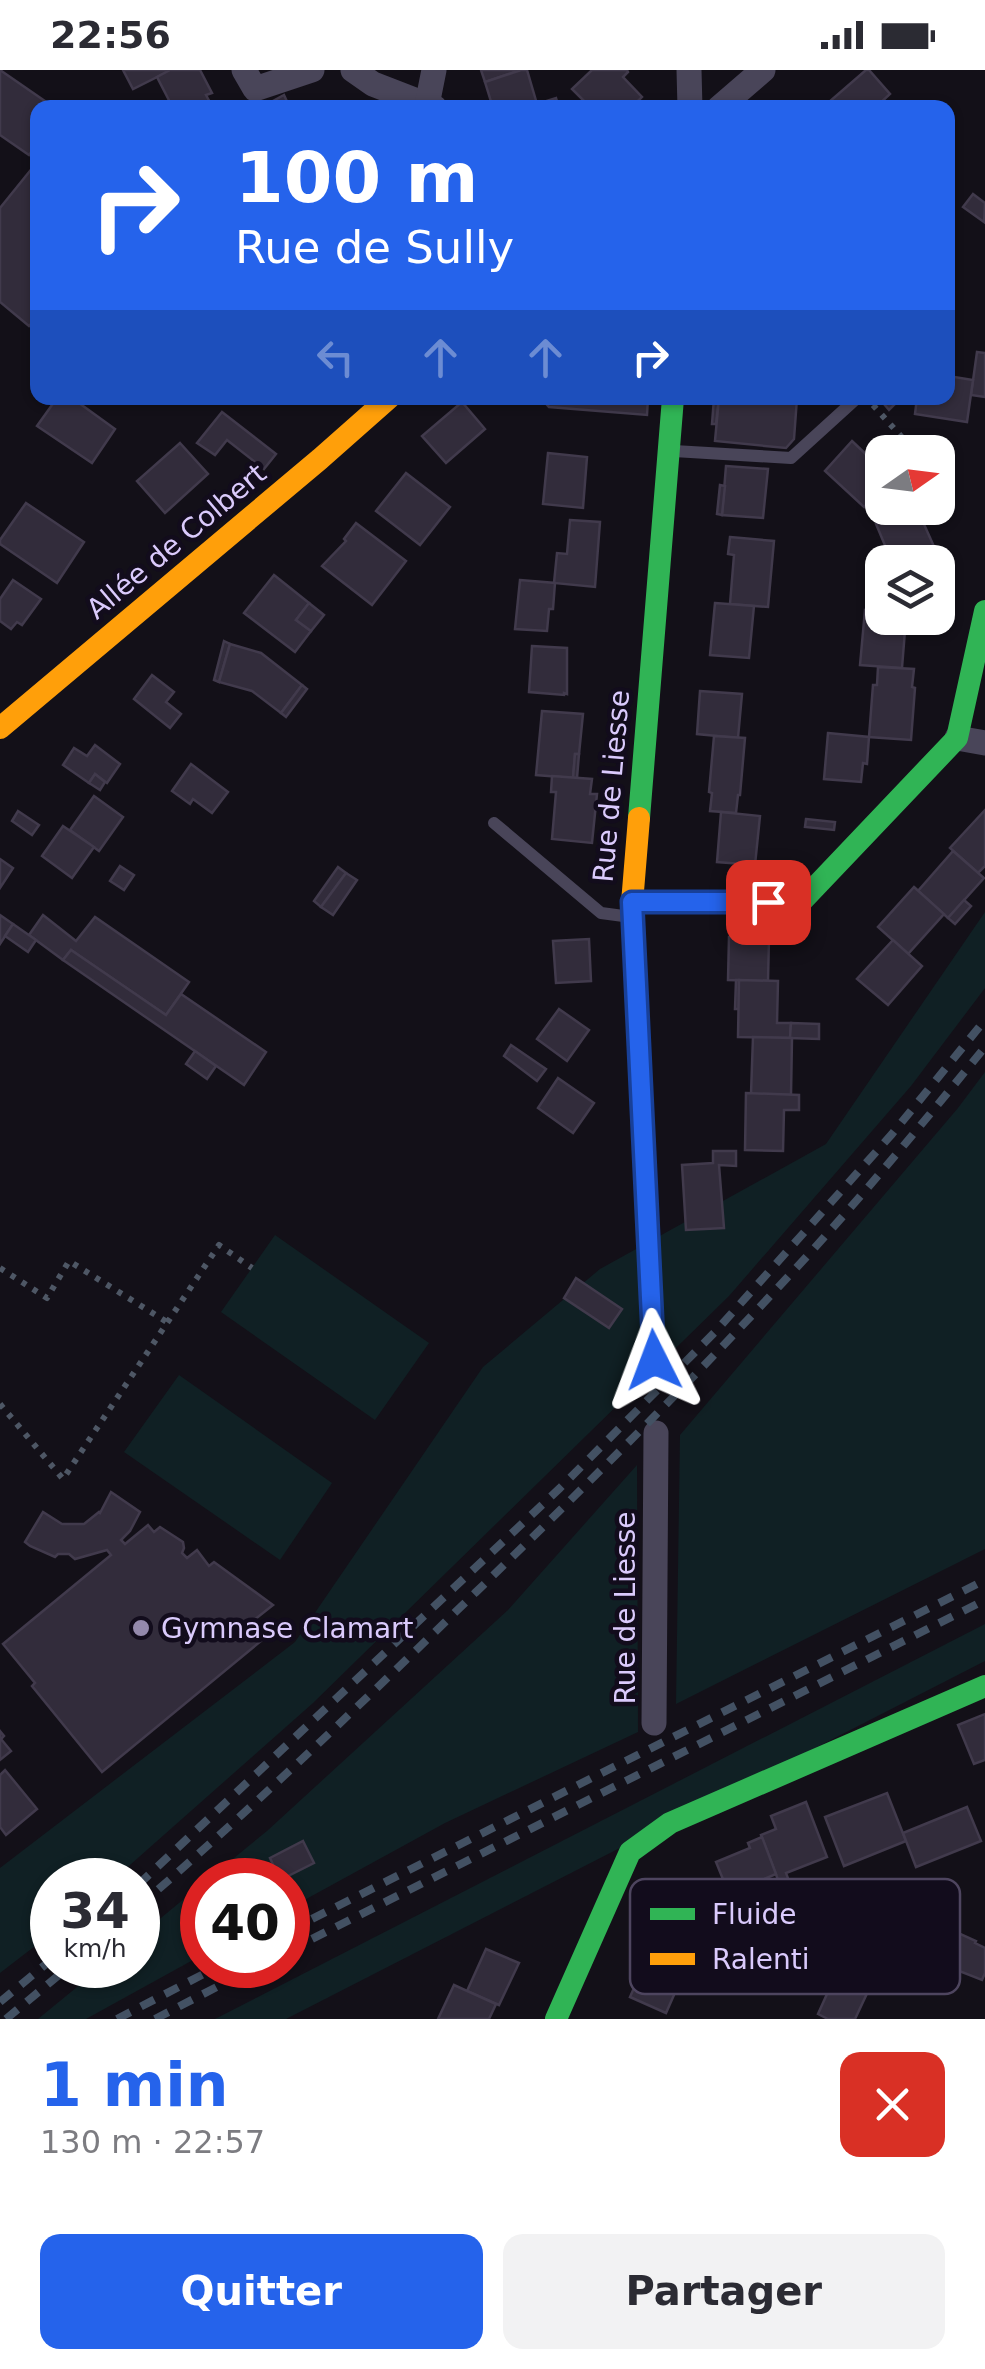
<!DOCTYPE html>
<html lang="fr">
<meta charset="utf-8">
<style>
:root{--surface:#fff;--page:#f2f2f3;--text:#2b2b33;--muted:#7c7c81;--accent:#2563eb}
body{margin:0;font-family:"DejaVu Sans",sans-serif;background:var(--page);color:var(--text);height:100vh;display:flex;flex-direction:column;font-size:38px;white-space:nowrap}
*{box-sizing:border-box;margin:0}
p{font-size:32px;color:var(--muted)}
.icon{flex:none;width:55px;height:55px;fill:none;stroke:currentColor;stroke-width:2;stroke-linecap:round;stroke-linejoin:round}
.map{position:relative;height:1949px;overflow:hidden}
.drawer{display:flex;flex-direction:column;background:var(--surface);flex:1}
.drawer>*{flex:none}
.guide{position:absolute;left:30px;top:30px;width:925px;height:305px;border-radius:20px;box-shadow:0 2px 8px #0004;background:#2563eb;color:#fff;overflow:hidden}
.needle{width:65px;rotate:76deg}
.fabs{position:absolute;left:865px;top:365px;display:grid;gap:20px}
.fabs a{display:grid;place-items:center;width:90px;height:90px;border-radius:20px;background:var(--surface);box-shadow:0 2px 8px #0004;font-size:50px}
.speed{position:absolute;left:30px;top:1788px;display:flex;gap:20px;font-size:50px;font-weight:700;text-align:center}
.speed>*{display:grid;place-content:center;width:130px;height:130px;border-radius:50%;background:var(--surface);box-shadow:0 2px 8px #0004;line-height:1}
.speed small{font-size:25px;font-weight:400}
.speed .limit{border:15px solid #d22;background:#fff;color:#111}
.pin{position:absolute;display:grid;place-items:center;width:85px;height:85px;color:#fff;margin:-42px;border-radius:20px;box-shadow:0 5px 15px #0006}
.me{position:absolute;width:110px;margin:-55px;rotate:357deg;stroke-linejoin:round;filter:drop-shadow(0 0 8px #0008)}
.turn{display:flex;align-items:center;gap:35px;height:210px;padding:0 40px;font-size:45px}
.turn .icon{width:130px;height:130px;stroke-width:2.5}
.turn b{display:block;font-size:70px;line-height:85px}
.lanes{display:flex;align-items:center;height:95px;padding:0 40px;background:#0003;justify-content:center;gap:50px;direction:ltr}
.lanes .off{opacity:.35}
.round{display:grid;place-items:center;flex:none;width:105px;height:105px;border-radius:20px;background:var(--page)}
.headline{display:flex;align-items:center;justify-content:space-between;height:170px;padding:0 40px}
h1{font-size:60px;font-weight:600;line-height:75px;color:var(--accent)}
.action{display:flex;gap:20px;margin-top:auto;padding:20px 40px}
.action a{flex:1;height:115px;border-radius:20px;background:var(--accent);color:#fff;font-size:40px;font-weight:600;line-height:115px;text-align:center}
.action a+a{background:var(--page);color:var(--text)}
.status{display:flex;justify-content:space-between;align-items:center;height:70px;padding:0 50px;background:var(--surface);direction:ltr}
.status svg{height:28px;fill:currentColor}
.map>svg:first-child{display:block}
</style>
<div class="status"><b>22:56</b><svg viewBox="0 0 49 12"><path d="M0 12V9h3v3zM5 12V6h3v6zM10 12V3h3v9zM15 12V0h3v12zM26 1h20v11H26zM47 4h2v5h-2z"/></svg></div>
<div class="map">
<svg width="985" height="1949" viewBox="0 0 985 1949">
<rect width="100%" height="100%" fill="#131018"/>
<g fill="#102024">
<path d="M985 842V918L911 1016 729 1226 313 1633 113 1810H52V1863L0 1903V1798L295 1572 483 1297 600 1199 826 1074Z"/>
<path d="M985 1002V1479L676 1634 680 1365 958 1038Z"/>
<path d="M275 1165 429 1273 375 1350 221 1242Z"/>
<path d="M179 1305 332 1413 280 1490 124 1382Z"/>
<path d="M637 1395 638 1662 445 1753 288 1839V1810H207L267 1761 508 1540Z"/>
<path d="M985 1554V1591L286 1949H215Z"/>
<path d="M202 1814V1885L86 1949H38L104 1895H138V1867Z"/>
</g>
<g fill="#322c3b" stroke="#413a4c" stroke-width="2.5">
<path d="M0 0 55 38H38V73L29 85 0 65Z"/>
<path d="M123 0H166L167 2 133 19Z"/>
<path d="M170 0H200L212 23 206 25 213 38H173L157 7Z"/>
<path d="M481 0H521L485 12Z"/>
<path d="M521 0H527L537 34 556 28 559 38H493L485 12Z"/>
<path d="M592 0H627L628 2 623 7 642 27 631 38H591L572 19Z"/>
<path d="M866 0H869L890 24 877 36 878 38H835L829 32Z"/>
<path d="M284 25 290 38H260Z"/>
<path d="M38 91V246L29 256 0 232V138Z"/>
<path d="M973 124 985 133 984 152 963 137Z"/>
<path d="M977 282 985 283V327L971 325Z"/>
<path d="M948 306 973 310 967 352 915 344 917 328H948Z"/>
<path d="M57 328H83L79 333 115 359 92 393 37 356Z"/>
<path d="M541 328H648L647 345 549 337Z"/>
<path d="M714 328H719L716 354H712Z"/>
<path d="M719 328H797L794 369 786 378 715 371Z"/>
<path d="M879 328H895L898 331 889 340Z"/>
<path d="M462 332 485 359 446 393 422 366Z"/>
<path d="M222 342 276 384 264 399 227 370 215 385 197 373Z"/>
<path d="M852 371 874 392 879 387 882 390V417L864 437 825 401Z"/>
<path d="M180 373 208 404 165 443 137 411Z"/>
<path d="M548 383 587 387 583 438 543 434Z"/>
<path d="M726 396 768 399 763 448 722 445Z"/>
<path d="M406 403 450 437 420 475 376 441Z"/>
<path d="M720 415 725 416 722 445 717 444Z"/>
<path d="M26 433 84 472 57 513 0 474V470Z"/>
<path d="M914 438H921L926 451 923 452 936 481 909 492H892L876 454Z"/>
<path d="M570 450 600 452 595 517 554 513 557 483 567 484Z"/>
<path d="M356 453 406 491 372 535 322 496 346 471 344 469Z"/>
<path d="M730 467 774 471 768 537 730 534 734 485 728 484Z"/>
<path d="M274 505 309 533 296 550 311 561 295 582 244 543Z"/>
<path d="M13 510 41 529 22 555 17 552 11 559 0 551V529Z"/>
<path d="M520 510 555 513 553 539H549L547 561 515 559Z"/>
<path d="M309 533 324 545 311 561 296 550Z"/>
<path d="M715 533 754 536 749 588 710 585Z"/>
<path d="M865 540 882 542V548H906L902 598 860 595Z"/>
<path d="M224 571 230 574 219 612 214 610Z"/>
<path d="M230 574 261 583 302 615 281 643 252 621 219 612Z"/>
<path d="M532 576 567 578V624L564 623V625L529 622Z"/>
<path d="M878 597 914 599 912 617 915 618 911 670 869 667 873 615H877Z"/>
<path d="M152 605 174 622 166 632 181 644 170 658 134 629Z"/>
<path d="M302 615 307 619 286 647 281 643Z"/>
<path d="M700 621 742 624 738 668 697 664Z"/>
<path d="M542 641 583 644 579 684H575L573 708 536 705Z"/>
<path d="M828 663 869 667 867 694 863 693 861 712 824 709Z"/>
<path d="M714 666 745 668 740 725H738L736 743 710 741 712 723 709 722Z"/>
<path d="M95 675 120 694 107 713 95 704 89 713 63 695 74 678 87 686Z"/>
<path d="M575 684H579L577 708H573Z"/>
<path d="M191 694 228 722 212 743 193 729 190 734 172 721Z"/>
<path d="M95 704 105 712 100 720 89 713Z"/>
<path d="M552 706 592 709 590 724H597L592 773 552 769 556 722H551Z"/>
<path d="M94 726 123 747 99 781 70 760Z"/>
<path d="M985 740V796L978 803 950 778Z"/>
<path d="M18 741 39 755 32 765 12 751Z"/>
<path d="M721 742 760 746 755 795 717 792Z"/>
<path d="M806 749 835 752 834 760 805 757Z"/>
<path d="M63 756 94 777 72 808 42 786Z"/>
<path d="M953 781 984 808 948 848 918 821Z"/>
<path d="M0 789 13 798 0 818Z"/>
<path d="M120 796 134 805 124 820 110 811Z"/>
<path d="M338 797 346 803 321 837 314 831Z"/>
<path d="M346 803 357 810 333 845 321 837Z"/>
<path d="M914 817 944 844 908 884 878 857Z"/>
<path d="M964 830 971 836 955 854 948 848Z"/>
<path d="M0 845 13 854 0 874Z"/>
<path d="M43 845 76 871 95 847 189 912 166 945 71 880 63 890 29 865Z"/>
<path d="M13 854 36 870 28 882 5 866Z"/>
<path d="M729 867 769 868 768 911 728 910Z"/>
<path d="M589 869 591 911 556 913 553 871Z"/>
<path d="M893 870 922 896 888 935 857 909Z"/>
<path d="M71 880 166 945 181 924 266 982 244 1015 63 890Z"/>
<path d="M736 910H739V939H735Z"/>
<path d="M739 910 778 911 777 953H791L790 968 738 967Z"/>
<path d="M559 939 589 960 567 991 537 969Z"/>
<path d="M791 953 819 954V969L790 968Z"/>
<path d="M753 967 792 968 791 1025 751 1024Z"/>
<path d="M511 975 546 999 537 1011 504 986Z"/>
<path d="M195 981 216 996 207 1009 186 994Z"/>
<path d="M558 1008 594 1033 573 1063 538 1038Z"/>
<path d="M746 1023 799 1025V1040H784L783 1081 745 1080Z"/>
<path d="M713 1081H736V1096L719 1095 724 1158 686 1160 682 1095 713 1093Z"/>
<path d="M576 1208 622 1239 609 1258 564 1228Z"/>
<path d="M111 1422 140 1442 130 1461 121 1470 125 1474 148 1455 154 1462 160 1457 183 1472 184 1478 182 1483 187 1488 197 1480 209 1496 214 1492 273 1535 254 1550 267 1566 102 1702 32 1616 35 1613 3 1574 111 1485 107 1480 75 1489 69 1484H58L55 1487 30 1476 25 1472 43 1442 62 1454H84L99 1442 100 1443Z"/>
<path d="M985 1644V1690L974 1694 958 1655Z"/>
<path d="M0 1661 4 1666 1 1669 11 1681 0 1690Z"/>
<path d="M5 1700 37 1739 6 1765 0 1757V1705Z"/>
<path d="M887 1723 906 1771 844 1796 825 1747Z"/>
<path d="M806 1732 827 1787 786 1803 789 1811 780 1815 761 1765 776 1759 771 1746Z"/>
<path d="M967 1737 981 1771 916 1797 903 1763Z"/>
<path d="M762 1767 776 1804 729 1824 716 1792 750 1778 748 1773Z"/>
<path d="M303 1771 314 1793 280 1810 270 1788Z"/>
<path d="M936 1853 976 1871 975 1873 985 1878V1903L982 1910 921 1886Z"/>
<path d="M486 1879 519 1893 499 1935 467 1921Z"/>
<path d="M649 1884 685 1900 666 1943 630 1927Z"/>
<path d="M837 1902 870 1917 855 1949H828L818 1944Z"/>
<path d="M454 1915 496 1934 489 1949H438Z"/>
</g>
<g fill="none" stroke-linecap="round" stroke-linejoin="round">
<g stroke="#4e5765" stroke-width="6" stroke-dasharray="5 8" stroke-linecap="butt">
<path d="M873 335 915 382"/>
<path d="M0 1198 47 1228 69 1191 167 1252"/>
<path d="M0 1334 63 1409 219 1175 252 1198"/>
</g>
<g stroke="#494559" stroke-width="12">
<path d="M674 381 791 388 857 328"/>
<path d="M494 753 601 843 631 847"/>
</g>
<g stroke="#494559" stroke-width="25">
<path d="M244 0 255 19 312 0"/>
<path d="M353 0 373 14 435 38"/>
<path d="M689 0 690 38"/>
<path d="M427 35 434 0"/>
<path d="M719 38 763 0"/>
<path d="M957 668 985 673"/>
<path d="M654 1653 656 1363"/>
</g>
<g stroke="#30b455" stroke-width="22">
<path d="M639 748 673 328"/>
<path d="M632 833 801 832 957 668 985 541"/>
<path d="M556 1949 630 1782 670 1753 985 1616"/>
</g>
<g stroke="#ff9f0a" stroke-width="22">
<path d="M0 658 320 389 389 328"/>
<path d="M639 748 632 833 654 1291"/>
</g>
<g stroke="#435163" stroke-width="8" stroke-dasharray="15 12" stroke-linecap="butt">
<path d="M138 1815 560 1418 715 1262 892 1064 985 950"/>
<path d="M138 1837C254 1737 365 1630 475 1523 589 1413 702 1301 809 1184 870 1117 928 1047 985 977"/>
<path d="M288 1861 985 1510"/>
<path d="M288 1881 985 1530"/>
<path d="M0 1932 52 1889"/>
<path d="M6 1949 71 1895"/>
<path d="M117 1949 221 1895"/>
<path d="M155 1949 259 1895"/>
</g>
</g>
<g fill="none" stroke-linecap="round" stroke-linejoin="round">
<defs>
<path id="route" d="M654 1290 632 832H768"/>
</defs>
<use href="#route" stroke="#184099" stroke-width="25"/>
<use href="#route" stroke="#2563eb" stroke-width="18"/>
</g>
<circle fill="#9489ac" stroke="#120c1c" stroke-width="4" cx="141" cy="1558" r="10"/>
<g text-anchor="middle" stroke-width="9" stroke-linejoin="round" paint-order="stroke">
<g font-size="28" fill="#dacafc" stroke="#120c1c">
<text transform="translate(176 471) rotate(-40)" y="10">Allée de Colbert</text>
<text transform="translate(611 716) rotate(-85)" y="10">Rue de Liesse</text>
<text transform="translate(625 1538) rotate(-90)" y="10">Rue de Liesse</text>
</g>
<g font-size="28" fill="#dacafc" stroke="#120c1c" text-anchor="start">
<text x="161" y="1568">Gymnase Clamart</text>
</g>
</g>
<rect x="630" y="1809" width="330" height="115" rx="15" fill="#120c1c" stroke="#4e455f" stroke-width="2.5"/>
<rect x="650" y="1838" width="45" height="12" fill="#30b455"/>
<rect x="650" y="1883" width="45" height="12" fill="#ff9f0a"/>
<g font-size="28" fill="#dacafc">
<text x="712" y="1854">Fluide</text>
<text x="712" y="1899">Ralenti</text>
</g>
</svg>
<div class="fabs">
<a><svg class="needle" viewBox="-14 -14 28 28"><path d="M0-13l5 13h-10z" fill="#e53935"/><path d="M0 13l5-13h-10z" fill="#7c7c81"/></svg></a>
<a><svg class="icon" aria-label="layers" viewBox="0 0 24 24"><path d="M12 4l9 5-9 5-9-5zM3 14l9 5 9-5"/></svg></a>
</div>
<div class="speed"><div>34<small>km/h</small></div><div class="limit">40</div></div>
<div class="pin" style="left:768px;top:832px;background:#d93025"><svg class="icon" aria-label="arrive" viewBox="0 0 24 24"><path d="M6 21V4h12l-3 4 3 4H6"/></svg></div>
<svg class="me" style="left:654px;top:1290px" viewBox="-20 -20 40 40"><path d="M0-17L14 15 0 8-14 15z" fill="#2563eb" stroke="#fff" stroke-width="4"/></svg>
<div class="guide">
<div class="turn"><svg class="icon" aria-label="right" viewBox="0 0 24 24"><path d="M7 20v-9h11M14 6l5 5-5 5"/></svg><div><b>100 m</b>Rue de Sully</div></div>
<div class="lanes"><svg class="icon off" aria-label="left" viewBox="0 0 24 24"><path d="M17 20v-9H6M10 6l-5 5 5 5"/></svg><svg class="icon off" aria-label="ahead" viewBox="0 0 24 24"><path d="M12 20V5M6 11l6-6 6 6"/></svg><svg class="icon off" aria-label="ahead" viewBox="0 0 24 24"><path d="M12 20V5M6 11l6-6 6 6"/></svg><svg class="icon" aria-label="right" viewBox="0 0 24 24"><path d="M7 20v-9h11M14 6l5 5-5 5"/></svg></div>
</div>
</div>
<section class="drawer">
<div class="headline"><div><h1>1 min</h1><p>130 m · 22:57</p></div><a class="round" style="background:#d93025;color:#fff"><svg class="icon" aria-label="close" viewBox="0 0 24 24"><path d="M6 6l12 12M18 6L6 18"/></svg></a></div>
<div class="action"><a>Quitter</a><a>Partager</a></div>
</section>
